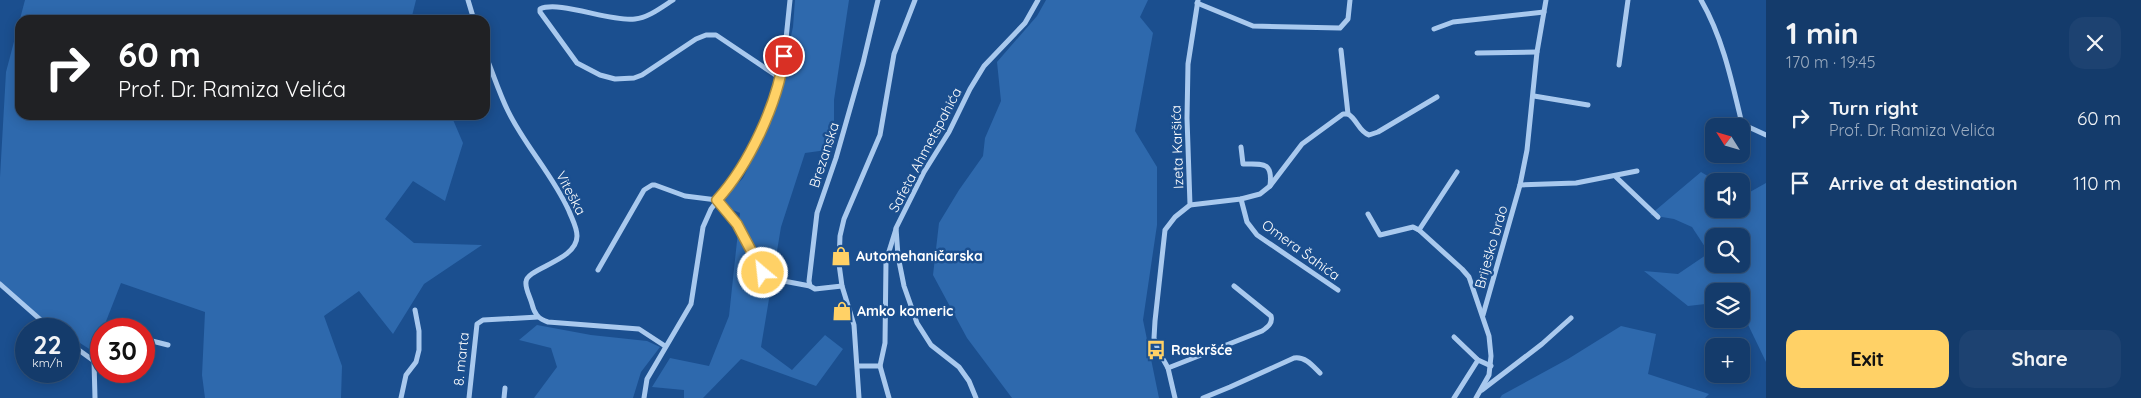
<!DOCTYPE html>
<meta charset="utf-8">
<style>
:root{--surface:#143b6b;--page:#1d4271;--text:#f1f3f6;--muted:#9dadc1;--line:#33557e;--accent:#ffd166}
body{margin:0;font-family:Quicksand,sans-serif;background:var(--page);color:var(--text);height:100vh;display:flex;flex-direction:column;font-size:19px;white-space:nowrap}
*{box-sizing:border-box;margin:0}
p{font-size:16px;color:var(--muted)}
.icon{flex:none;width:28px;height:28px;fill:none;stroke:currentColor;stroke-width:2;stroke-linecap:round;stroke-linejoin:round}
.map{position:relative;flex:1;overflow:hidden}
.sheet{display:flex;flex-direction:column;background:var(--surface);width:375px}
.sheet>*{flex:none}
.guide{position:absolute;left:15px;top:15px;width:475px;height:105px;border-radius:15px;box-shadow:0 2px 12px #0003,0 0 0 1px var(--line);background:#202124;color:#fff;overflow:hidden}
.needle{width:32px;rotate:307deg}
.controls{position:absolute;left:1705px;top:118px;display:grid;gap:10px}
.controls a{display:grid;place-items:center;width:45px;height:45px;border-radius:10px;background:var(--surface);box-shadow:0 2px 12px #0003,0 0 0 1px var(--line);font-size:25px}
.speed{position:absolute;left:15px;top:318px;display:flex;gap:10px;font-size:25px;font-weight:700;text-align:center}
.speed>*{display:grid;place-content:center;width:65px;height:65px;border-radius:50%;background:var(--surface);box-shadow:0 2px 12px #0003,0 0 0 1px var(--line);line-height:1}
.speed small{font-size:12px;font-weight:400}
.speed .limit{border:8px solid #d22;background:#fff;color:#111}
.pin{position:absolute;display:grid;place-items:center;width:42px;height:42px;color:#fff;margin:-21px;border:2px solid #fff;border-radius:50%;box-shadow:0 1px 5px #0007}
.me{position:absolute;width:55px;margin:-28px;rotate:332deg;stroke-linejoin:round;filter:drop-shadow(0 0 4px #0008)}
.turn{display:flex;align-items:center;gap:18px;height:105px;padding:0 20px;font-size:22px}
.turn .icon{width:65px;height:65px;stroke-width:2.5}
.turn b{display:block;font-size:35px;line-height:42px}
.round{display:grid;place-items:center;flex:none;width:52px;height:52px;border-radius:15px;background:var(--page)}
.head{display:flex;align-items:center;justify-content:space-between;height:85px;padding:0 20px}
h1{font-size:30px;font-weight:700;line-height:38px}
.button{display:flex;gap:10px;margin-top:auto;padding:10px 20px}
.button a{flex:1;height:58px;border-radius:15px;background:var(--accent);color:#111;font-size:20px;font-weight:700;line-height:58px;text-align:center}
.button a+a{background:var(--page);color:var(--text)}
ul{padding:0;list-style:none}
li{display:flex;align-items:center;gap:15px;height:65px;padding:0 20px}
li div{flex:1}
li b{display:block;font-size:19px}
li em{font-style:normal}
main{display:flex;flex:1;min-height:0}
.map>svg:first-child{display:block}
</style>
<main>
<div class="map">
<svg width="1766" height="398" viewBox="0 0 1766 398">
<rect width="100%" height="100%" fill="#1b4f8f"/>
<g fill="#2e69ad" fill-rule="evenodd">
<path d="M25 0H416L411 20H20V115H451L463 143 445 201 413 181 385 219 414 243 482 245 424 284 393 334 359 291 324 316 342 366 341 398H205L202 375 205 312 121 283 103 329H101L94 352 69 336V329H57L46 322 0 281V177L6 72Z"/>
<path d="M795 0H849L834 100V149L805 153 781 227 761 347 792 370 825 335 843 349 816 386 741 359 703 398H684V390L652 387 670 358 709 366 729 316 740 213 719 204 743 178 773 118 793 27Z"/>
<path d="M1046 0H1148L1140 17 1153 33 1135 131 1157 167V225L1143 320 1159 398H1012L967 338 933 275 939 223 959 190 983 156 985 138 1001 101 997 62 1037 16Z"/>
<path d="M1701 172 1716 181H1714V209H1741V197L1766 183V362L1741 310V291H1714V303L1688 306 1644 271 1678 274 1709 253 1692 227 1674 219 1650 215ZM1714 236H1741V264H1714Z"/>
<path d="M537 325 591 335 647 341 660 347 641 372 633 398H534L557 367 551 348 519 340Z"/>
<path d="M1621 326 1656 334 1648 374 1709 394 1705 398H1500L1502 395 1568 359Z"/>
</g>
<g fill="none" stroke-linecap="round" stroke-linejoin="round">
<g stroke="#a9c9ee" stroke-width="5">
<path d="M468 0 474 20"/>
<path d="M673 0C662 7 648 18 635 19 610 22 559 0 540 9V12L577 63 600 75 615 79 634 78 642 75 696 39 706 35H716L780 78"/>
<path d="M1701 0C1723 38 1732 82 1742 124"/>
<path d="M1197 3 1253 26 1340 28 1348 19 1350 0"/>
<path d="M1434 29 1453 22 1544 12"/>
<path d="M1341 50 1348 114"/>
<path d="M1477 53 1537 52"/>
<path d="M485 54C493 73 499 93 508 111 525 146 553 175 569 211 572 219 577 227 577 236 577 261 526 268 526 282 525 288 530 297 532 304 534 313 538 319 548 322L639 329 665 346"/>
<path d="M1619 65 1628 0"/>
<path d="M1534 96 1588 105"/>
<path d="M1717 126 1742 124 1766 135"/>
<path d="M1707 130 1714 127"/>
<path d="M1241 147 1243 164C1263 164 1273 161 1270 186"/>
<path d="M1616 177 1658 217"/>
<path d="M1520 185 1576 183 1637 171"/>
<path d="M1241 199 1247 222 1257 235 1338 290"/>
<path d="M1190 205 1241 199 1260 194 1270 186 1302 144 1343 114H1348C1357 119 1359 132 1369 135L1378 132 1437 97"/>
<path d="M1368 214 1380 235 1413 227 1419 230 1462 269 1469 277 1489 336 1491 356 1489 375 1476 398"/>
<path d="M1419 230 1457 172"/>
<path d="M598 270 644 190 652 185H655L685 196 717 200 737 224 763 273 773 279 810 286"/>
<path d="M0 284 51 329"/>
<path d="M842 286 815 289 810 286 809 281 817 213 836 158 863 63 878 0"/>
<path d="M1483 315 1520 185 1527 150 1537 52 1546 0"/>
<path d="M1454 337 1478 360 1491 366"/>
<path d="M144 339 168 345"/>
<path d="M69 343 94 361 95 398"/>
<path d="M94 361 101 344"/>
<path d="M858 366H880L885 343 886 261 896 229"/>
<path d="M880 366 889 398"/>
<path d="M1168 368 1262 331C1268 327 1273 323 1271 316L1234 286"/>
<path d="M1482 390 1542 344 1571 318"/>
<path d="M401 398 406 375 416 362 419 350V331L415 310"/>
<path d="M469 398 477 324 483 320 538 317"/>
<path d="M504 398 505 388"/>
<path d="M644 398 647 379 691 304 703 227 711 209 739 172 774 101 783 68 790 0"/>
<path d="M859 398 854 325 842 286 839 264 840 236 844 219 880 135 894 54 915 0"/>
<path d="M976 398 969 381 959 367 931 345 917 323 904 286 898 256 896 228 924 172 949 132 970 89 984 66 1025 23 1038 0"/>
<path d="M1175 398 1168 368 1158 350 1154 338 1155 321 1165 230 1175 217 1190 205 1187 118 1188 64 1198 0"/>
<path d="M1203 398 1230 387 1294 358C1305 356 1313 366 1320 373"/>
<path d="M1454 398 1478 360"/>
</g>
</g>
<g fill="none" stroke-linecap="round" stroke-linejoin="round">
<defs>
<path id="route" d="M763 273 737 224 717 200C749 165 778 103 784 56"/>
</defs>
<use href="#route" stroke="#a68842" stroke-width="12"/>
<use href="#route" stroke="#ffd166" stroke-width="9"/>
</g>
<defs>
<symbol id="shop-bare" viewBox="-9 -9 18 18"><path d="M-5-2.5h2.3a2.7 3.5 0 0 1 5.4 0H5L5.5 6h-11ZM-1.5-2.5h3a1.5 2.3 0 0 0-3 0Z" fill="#ffd166" stroke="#1b4f8f" stroke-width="2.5" paint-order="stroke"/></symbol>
<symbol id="bus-bare" viewBox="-9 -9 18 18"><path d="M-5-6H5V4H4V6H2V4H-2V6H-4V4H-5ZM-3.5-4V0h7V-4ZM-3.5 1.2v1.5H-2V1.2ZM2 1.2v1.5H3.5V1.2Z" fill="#ffd166" stroke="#1b4f8f" stroke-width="2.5" paint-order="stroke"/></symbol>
</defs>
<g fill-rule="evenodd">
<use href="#shop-bare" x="827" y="242" width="28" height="28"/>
<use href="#shop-bare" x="828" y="297" width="28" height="28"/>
<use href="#bus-bare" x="1142" y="336" width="28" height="28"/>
</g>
<g text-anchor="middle" stroke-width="5" stroke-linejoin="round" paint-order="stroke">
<g font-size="14" fill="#fff" stroke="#1b4f8f">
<text transform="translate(1177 147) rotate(-92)" y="5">Izeta Karšića</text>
<text transform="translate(925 150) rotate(-62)" y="5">Safeta Ahmetspahića</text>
<text transform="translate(824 155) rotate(-72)" y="5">Brezanska</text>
<text transform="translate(571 193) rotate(62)" y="5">Viteška</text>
<text transform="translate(1491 247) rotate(-74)" y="5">Briješko brdo</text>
<text transform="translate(1301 250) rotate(36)" y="5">Omera Šahića</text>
<text transform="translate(461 359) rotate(-84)" y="5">8. marta</text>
</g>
<g font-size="14" font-weight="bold" fill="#fff" stroke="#1b4f8f" text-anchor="start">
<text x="856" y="261">Automehaničarska</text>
<text x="857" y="316">Amko komeric</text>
<text x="1171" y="355">Raskršće</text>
</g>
</g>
</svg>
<div class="controls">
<a><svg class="needle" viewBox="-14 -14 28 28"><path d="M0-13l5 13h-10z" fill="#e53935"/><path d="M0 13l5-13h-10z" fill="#9dadc1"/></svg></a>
<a><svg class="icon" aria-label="sound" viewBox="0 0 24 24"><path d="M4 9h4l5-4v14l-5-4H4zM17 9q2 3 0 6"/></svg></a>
<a><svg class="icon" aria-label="search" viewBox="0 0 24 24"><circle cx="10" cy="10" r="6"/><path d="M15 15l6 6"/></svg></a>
<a><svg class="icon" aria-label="layers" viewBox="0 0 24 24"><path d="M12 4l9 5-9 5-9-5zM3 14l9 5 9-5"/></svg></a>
<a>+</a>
</div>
<div class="speed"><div>22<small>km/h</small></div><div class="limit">30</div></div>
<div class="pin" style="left:784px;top:56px;background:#d93025"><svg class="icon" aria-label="arrive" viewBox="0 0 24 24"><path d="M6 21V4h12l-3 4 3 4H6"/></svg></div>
<svg class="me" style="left:763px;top:273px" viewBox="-20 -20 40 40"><circle r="17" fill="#ffd166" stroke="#fff" stroke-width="3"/><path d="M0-11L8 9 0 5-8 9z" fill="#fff"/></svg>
<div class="guide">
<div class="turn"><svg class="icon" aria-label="right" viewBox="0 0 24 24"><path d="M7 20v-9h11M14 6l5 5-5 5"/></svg><div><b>60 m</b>Prof. Dr. Ramiza Velića</div></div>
</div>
</div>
<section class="sheet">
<div class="head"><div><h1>1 min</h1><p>170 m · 19:45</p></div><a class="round"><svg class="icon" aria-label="close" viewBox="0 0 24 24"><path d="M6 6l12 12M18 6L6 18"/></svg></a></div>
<ul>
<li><svg class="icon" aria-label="right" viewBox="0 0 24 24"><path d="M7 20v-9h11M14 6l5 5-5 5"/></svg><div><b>Turn right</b><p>Prof. Dr. Ramiza Velića</p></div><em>60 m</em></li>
<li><svg class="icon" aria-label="arrive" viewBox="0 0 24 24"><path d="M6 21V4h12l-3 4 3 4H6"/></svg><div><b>Arrive at destination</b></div><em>110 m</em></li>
</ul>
<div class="button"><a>Exit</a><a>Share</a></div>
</section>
</main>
